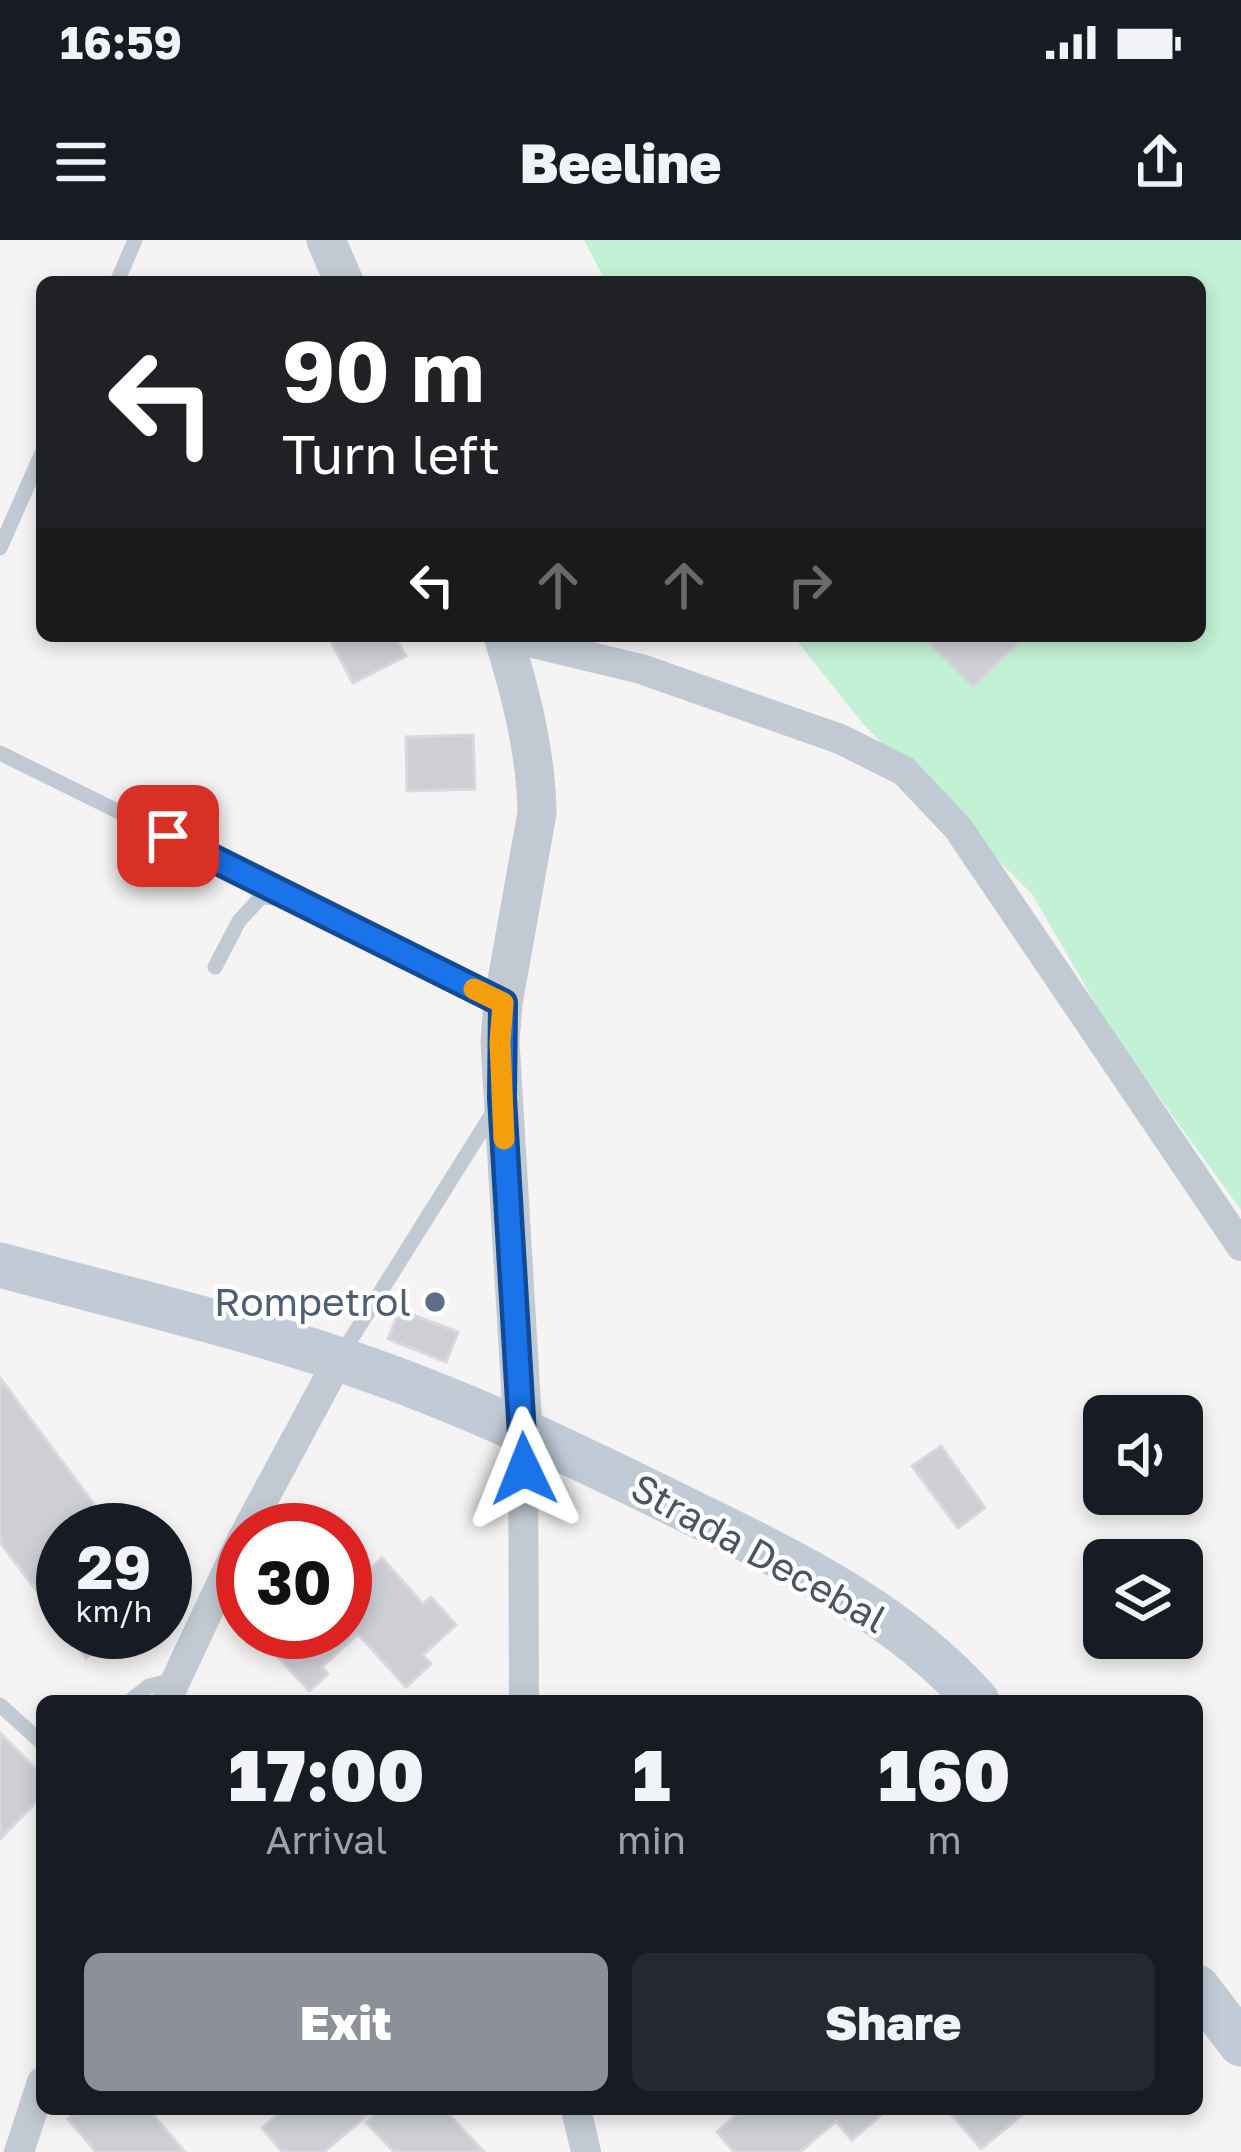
<!DOCTYPE html>
<style>
:root{--surface:#171b24;--page:#242831;--text:#f1f3f6;--muted:#9ea1a6;--accent:#8c9099}
body{margin:0;font-family:"Golos Text",sans-serif;background:var(--page);color:var(--text);height:100vh;display:flex;flex-direction:column;font-size:45px;white-space:nowrap}
*{box-sizing:border-box;margin:0}
p{font-size:39px;color:var(--muted)}
.icon{flex:none;width:66px;height:66px;fill:none;stroke:currentColor;stroke-width:2;stroke-linecap:round;stroke-linejoin:round}
.map{position:relative;flex:1;overflow:hidden}
.details{position:absolute;left:36px;top:1455px;width:1167px;height:420px;display:flex;flex-direction:column;background:var(--surface);border-radius:18px;box-shadow:0 6px 18px #0003}
.details>*{flex:none}
.hud{position:absolute;left:36px;top:36px;width:1170px;height:366px;border-radius:18px;box-shadow:0 6px 18px #0003;background:#202124;color:#fff;overflow:hidden}
.fabs{position:absolute;left:1083px;top:1155px;display:grid;gap:24px}
.fabs a{display:grid;place-items:center;width:120px;height:120px;border-radius:18px;background:var(--surface);box-shadow:0 6px 18px #0003;font-size:60px}
.speed{position:absolute;left:36px;top:1263px;display:flex;gap:24px;font-size:60px;font-weight:700;text-align:center}
.speed>*{display:grid;place-content:center;width:156px;height:156px;border-radius:50%;background:var(--surface);box-shadow:0 6px 18px #0003;line-height:1}
.speed small{font-size:30px;font-weight:400}
.speed .limit{border:18px solid #d22;background:#fff;color:#111}
.pin{position:absolute;display:grid;place-items:center;width:102px;height:102px;color:#fff;margin:-51px;border-radius:24px;box-shadow:0 6px 18px #0006}
.me{position:absolute;width:132px;margin:-66px;rotate:358deg;stroke-linejoin:round;filter:drop-shadow(0 0 9px #0008)}
.turn{display:flex;align-items:center;gap:42px;height:252px;padding:0 48px;font-size:54px}
.turn .icon{width:156px;height:156px;stroke-width:2.5}
.turn b{display:block;font-size:84px;line-height:102px}
.lanes{display:flex;align-items:center;height:114px;padding:0 48px;background:#0003;justify-content:center;gap:60px;direction:ltr}
.lanes .off{opacity:.35}
.eta{display:flex;justify-content:space-evenly;align-items:center;height:204px;text-align:center}
.eta b{font-size:72px;font-weight:800;line-height:84px}
.cta{display:flex;gap:24px;margin-top:auto;padding:24px 48px}
.cta a{flex:1;height:138px;border-radius:18px;background:var(--accent);color:#fff;font-size:48px;font-weight:800;line-height:138px;text-align:center}
.cta a+a{background:var(--page);color:var(--text)}
.status{display:flex;justify-content:space-between;align-items:center;height:84px;padding:0 60px;background:var(--surface);direction:ltr}
.status svg{height:33px;fill:currentColor}
header{display:flex;justify-content:space-between;align-items:center;height:156px;padding:0 48px;background:var(--surface);font-size:54px;font-weight:800}
.map>svg:first-child{display:block}
</style>
<div class="status"><b>16:59</b><svg viewBox="0 0 49 12"><path d="M0 12V9h3v3zM5 12V6h3v6zM10 12V3h3v9zM15 12V0h3v12zM26 1h20v11H26zM47 4h2v5h-2z"/></svg></div>
<header><svg class="icon" aria-label="menu" viewBox="0 0 24 24"><path d="M4 6h16M4 12h16M4 18h16"/></svg>Beeline<svg class="icon" aria-label="share" viewBox="0 0 24 24"><path d="M12 15V3M7 8l5-5 5 5M5 13v7h14v-7"/></svg></header>
<div class="map">
<svg width="1241" height="1912" viewBox="0 0 1241 1912">
<rect width="100%" height="100%" fill="#f5f3f3"/>
<path fill="#c3f1d5" d="M584 0H1241V970L1112 792 1032 654 864 485 793 396H1200V42H606Z"/>
<g fill="#cdcfd5" stroke="#d7d9de" stroke-width="3">
<path d="M328 396H395L406 416 353 443Z"/>
<path d="M922 396H1025L973 447Z"/>
<path d="M473 495 475 549 407 551 406 497Z"/>
<path d="M400 1070 458 1092 446 1122 388 1099Z"/>
<path d="M0 1138 113 1290H63V1386L0 1302Z"/>
<path d="M941 1206 985 1268 958 1288 912 1226Z"/>
<path d="M382 1318 423 1364 431 1357 456 1385 423 1415 431 1424 406 1447 358 1394 322 1427 328 1434 309 1451 264 1402 257 1409 238 1387 243 1383V1392H345V1365L364 1348 358 1341Z"/>
<path d="M67 1392H123L86 1418Z"/>
<path d="M0 1493 42 1535V1556L0 1599Z"/>
<path d="M80 1869H148L185 1912H96L68 1879Z"/>
<path d="M284 1869H374L324 1912H282L262 1888Z"/>
<path d="M381 1869H444L484 1912H394L366 1882Z"/>
<path d="M743 1869H888L852 1900 836 1881 800 1912H734L717 1892Z"/>
<path d="M947 1869H1029L981 1909Z"/>
</g>
<g fill="none" stroke-linecap="round" stroke-linejoin="round">
<g stroke="#c1cad2" stroke-width="15">
<path d="M117 42 135 0"/>
<path d="M0 308 42 213"/>
<path d="M0 513 287 655"/>
<path d="M215 727 239 681 261 657 295 659 503 763"/>
<path d="M341 1115 497 866"/>
<path d="M130 1461 149 1446 173 1440"/>
<path d="M0 1465 42 1503"/>
</g>
<g stroke="#c1cad2" stroke-width="30">
<path d="M504 396 641 429 840 499 904 531 958 588 1241 1006"/>
<path d="M523 1189 524 1461"/>
<path d="M247 1290 339 1119"/>
<path d="M166 1461 243 1297"/>
<path d="M576 1869 586 1912"/>
<path d="M19 1912 42 1842"/>
</g>
<g stroke="#c1cad2" stroke-width="39">
<path d="M326 0 344 42"/>
<path d="M503 396C521 454 536 512 537 573L503 763 500 802 523 1189"/>
</g>
<g stroke="#c1cbd6" stroke-width="45">
<path d="M0 1025C113 1056 230 1083 341 1120 463 1160 577 1216 691 1272 795 1323 899 1373 977 1461"/>
<path d="M1197 1747 1241 1804"/>
</g>
</g>
<g fill="none" stroke-linecap="round" stroke-linejoin="round">
<defs>
<path id="route" d="M168 596 503 763 502 858 524 1229"/>
</defs>
<use href="#route" stroke="#114b97" stroke-width="30"/>
<use href="#route" stroke="#1a73e8" stroke-width="21"/>
<path stroke="#f59e0b" stroke-width="21" d="M474 749 503 763 500 802 504 899"/>
</g>
<circle fill="#5c6f8a" stroke="#fff" stroke-width="4.5" cx="435" cy="1062" r="12"/>
<g text-anchor="middle" stroke-width="9" stroke-linejoin="round" paint-order="stroke">
<g font-size="39" fill="#4e5e75" stroke="#fff" text-anchor="end">
<text x="411" y="1076">Rompetrol</text>
</g>
<g font-size="39" fill="#4a5661" stroke="#fff">
<text transform="translate(759 1313) rotate(29)" y="14">Strada Decebal</text>
</g>
</g>
</svg>
<div class="fabs">
<a><svg class="icon" aria-label="sound" viewBox="0 0 24 24"><path d="M4 9h4l5-4v14l-5-4H4zM17 9q2 3 0 6"/></svg></a>
<a><svg class="icon" aria-label="layers" viewBox="0 0 24 24"><path d="M12 4l9 5-9 5-9-5zM3 14l9 5 9-5"/></svg></a>
</div>
<div class="speed"><div>29<small>km/h</small></div><div class="limit">30</div></div>
<div class="pin" style="left:168px;top:596px;background:#d93025"><svg class="icon" aria-label="arrive" viewBox="0 0 24 24"><path d="M6 21V4h12l-3 4 3 4H6"/></svg></div>
<svg class="me" style="left:524px;top:1229px" viewBox="-20 -20 40 40"><path d="M0-17L14 15 0 8-14 15z" fill="#1a73e8" stroke="#fff" stroke-width="4"/></svg>
<div class="hud">
<div class="turn"><svg class="icon" aria-label="left" viewBox="0 0 24 24"><path d="M17 20v-9H6M10 6l-5 5 5 5"/></svg><div><b>90 m</b>Turn left</div></div>
<div class="lanes"><svg class="icon" aria-label="left" viewBox="0 0 24 24"><path d="M17 20v-9H6M10 6l-5 5 5 5"/></svg><svg class="icon off" aria-label="ahead" viewBox="0 0 24 24"><path d="M12 20V5M6 11l6-6 6 6"/></svg><svg class="icon off" aria-label="ahead" viewBox="0 0 24 24"><path d="M12 20V5M6 11l6-6 6 6"/></svg><svg class="icon off" aria-label="right" viewBox="0 0 24 24"><path d="M7 20v-9h11M14 6l5 5-5 5"/></svg></div>
</div>
<section class="details">
<div class="eta">
<div><b>17:00</b><p>Arrival</p></div>
<div><b>1</b><p>min</p></div>
<div><b>160</b><p>m</p></div>
</div>
<div class="cta"><a>Exit</a><a>Share</a></div>
</section>
</div>
